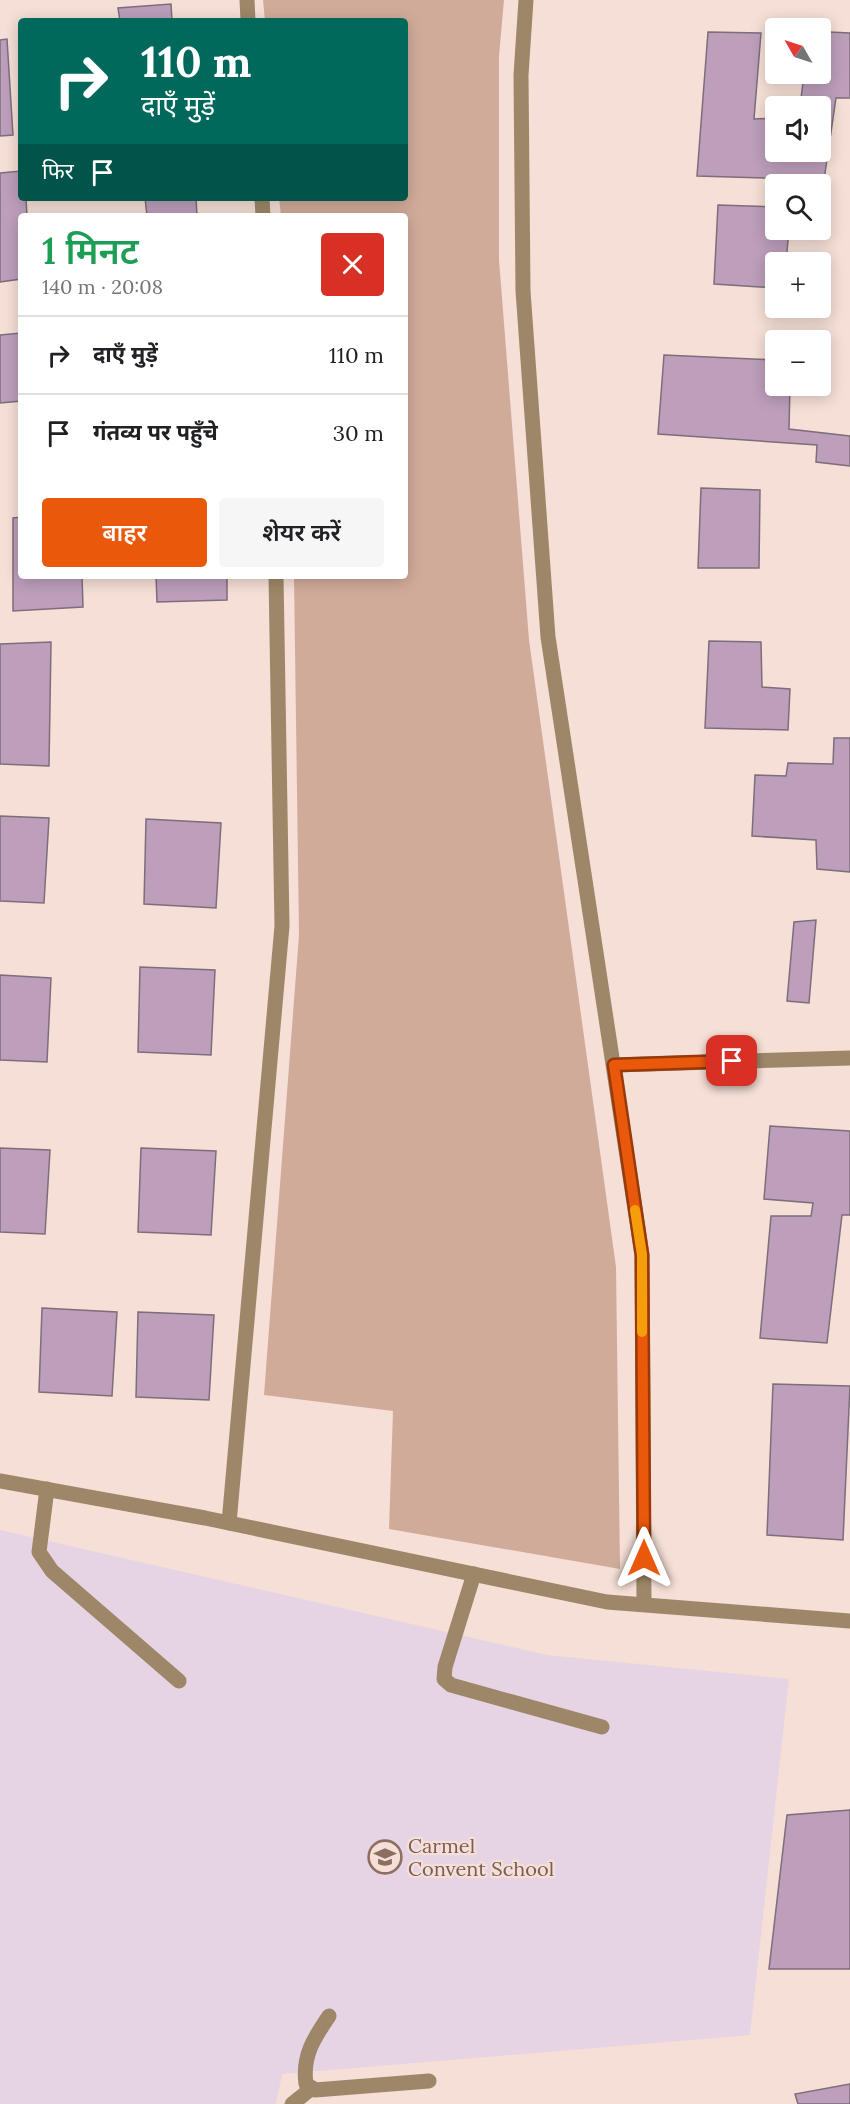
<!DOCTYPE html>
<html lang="hi">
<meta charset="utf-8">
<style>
:root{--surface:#fff;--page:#f6f6f6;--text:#202124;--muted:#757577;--line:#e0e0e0;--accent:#ea580c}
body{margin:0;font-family:Lora,"Noto Sans Devanagari",serif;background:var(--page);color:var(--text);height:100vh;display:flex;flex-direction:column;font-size:22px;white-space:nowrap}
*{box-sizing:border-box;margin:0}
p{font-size:20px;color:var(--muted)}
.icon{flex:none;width:33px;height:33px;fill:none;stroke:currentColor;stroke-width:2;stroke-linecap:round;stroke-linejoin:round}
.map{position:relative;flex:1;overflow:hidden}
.side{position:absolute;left:18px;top:213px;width:390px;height:366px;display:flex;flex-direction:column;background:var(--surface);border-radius:6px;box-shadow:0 3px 15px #0003}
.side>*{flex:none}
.guide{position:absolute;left:18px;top:18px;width:390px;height:183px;border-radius:6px;box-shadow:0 3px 15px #0003;background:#00695c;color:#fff;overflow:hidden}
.needle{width:39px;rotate:309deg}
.tools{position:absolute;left:765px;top:18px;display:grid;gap:12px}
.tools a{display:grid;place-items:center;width:66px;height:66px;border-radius:6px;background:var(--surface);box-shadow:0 3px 15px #0003;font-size:30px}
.pin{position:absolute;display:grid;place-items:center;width:51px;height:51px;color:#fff;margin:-26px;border-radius:12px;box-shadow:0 3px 9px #0006}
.me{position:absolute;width:66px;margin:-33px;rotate:0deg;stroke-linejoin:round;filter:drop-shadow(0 0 4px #0008)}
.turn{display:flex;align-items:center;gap:21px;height:126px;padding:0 24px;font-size:27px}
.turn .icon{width:78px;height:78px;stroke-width:2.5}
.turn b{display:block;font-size:42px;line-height:51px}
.then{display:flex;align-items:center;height:57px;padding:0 24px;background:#0003;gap:12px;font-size:22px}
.round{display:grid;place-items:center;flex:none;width:63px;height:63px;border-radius:6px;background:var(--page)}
.summary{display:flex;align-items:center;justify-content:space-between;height:102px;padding:0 24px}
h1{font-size:36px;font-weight:600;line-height:45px;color:#1e9e55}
.primary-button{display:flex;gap:12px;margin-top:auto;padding:12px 24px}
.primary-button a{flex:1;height:69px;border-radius:6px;background:var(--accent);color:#fff;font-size:24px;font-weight:600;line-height:69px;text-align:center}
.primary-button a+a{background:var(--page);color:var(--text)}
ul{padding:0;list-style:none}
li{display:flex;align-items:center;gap:18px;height:78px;padding:0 24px;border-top:2px solid var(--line)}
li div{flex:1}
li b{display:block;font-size:22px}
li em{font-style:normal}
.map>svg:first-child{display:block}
</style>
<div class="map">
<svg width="850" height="2104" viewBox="0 0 850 2104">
<rect width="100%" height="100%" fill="#f5dfd6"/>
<path fill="#e6d4e5" d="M0 1530 547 1655 789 1679 750 2035 282 2074 276 2104H0Z"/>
<path fill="#d1ab9a" d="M263 0H504L499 56V260L529 640 616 1267 620 1569 389 1529 393 1411 264 1395 299 935 294 576H405V216H281L279 198H405V21H265Z"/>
<g fill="#bd9ebb" stroke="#7c6e7b" stroke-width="1.5">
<path d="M171 4 172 21H120L118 8Z"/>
<path d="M708 32 761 33 754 119 776 118V152H820V106H800L804 75 826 77 830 32 850 33V98H836L824 180 697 176Z"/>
<path d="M7 39 13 135 0 136V40Z"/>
<path d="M21 171V198H26L27 216H21V279L0 282V173Z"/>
<path d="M145 198H196L197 216H147Z"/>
<path d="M718 205 776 207V230H789L786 262H776V288L714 284Z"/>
<path d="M21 333V401L0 403V335Z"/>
<path d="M664 355 776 360V386H790L789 429 850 436V466L816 462 817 445 658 434Z"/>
<path d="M701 488 760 490 759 568H698Z"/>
<path d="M21 517V576H82L83 607 13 611V518Z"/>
<path d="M156 576H227V600L157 602Z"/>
<path d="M709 641 761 642 762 687 790 689 788 730 705 728Z"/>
<path d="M51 642 49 766 0 764V644Z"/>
<path d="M834 738H850V872L817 869 816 840 752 836 755 775 786 776 788 763 833 764Z"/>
<path d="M0 816 49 818 44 903 0 901Z"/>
<path d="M146 819 221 823 216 908 144 904Z"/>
<path d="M816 920 809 1003 787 1001 794 922Z"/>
<path d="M140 967 215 970 211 1055 138 1052Z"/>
<path d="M0 975 51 978 47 1062 0 1060Z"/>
<path d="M770 1126 850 1131V1215H842L827 1343 760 1338 771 1216H811L813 1203 764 1199Z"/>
<path d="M0 1148 50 1150 45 1234 0 1232Z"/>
<path d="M141 1148 216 1151 211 1235 138 1232Z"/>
<path d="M42 1308 117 1312 112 1396 39 1392Z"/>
<path d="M138 1312 214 1315 209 1400 136 1397Z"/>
<path d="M773 1384 850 1386 843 1540 767 1535Z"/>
<path d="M850 1810V1969H769L787 1815Z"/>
<path d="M850 2084V2104H798L795 2094Z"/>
</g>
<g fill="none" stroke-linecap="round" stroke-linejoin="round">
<g stroke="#9e8768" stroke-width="15">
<path d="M47 1489 39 1552 52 1571 179 1681"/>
<path d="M474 1574 445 1667 444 1679 451 1685 602 1727"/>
<path d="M329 2016C314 2038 302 2056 306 2084L315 2090 429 2081"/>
<path d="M292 2104 312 2088"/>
</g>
<g stroke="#9e8768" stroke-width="15">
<path d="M247 0 248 21"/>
<path d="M526 0 521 75 523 291 548 637 642 1255 644 1604"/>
<path d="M262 198 263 216"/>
<path d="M614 1065 850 1058"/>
<path d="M0 1481 205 1518 607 1602 850 1621"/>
<path d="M229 1523 282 926 276 576"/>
</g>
</g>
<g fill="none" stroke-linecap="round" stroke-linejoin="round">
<defs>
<path id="route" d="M644 1558 642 1255 614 1065 732 1061"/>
</defs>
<use href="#route" stroke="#983908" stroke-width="15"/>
<use href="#route" stroke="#ea580c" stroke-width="10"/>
<path stroke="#f59e0b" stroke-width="10" d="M635 1210 642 1255V1332"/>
</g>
<defs>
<symbol id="school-ring" viewBox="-11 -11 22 22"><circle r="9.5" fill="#f5dfd6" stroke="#8d6e63" stroke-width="1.5"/><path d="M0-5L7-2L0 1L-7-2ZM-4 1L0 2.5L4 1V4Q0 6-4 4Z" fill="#8d6e63"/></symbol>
</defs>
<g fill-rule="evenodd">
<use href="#school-ring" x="366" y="1838" width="38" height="38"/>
</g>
<g text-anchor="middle" stroke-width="4.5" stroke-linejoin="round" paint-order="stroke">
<g font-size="20" fill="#785e54" stroke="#f5dfd6" text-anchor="start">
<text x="408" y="1853">Carmel<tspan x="408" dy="23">Convent School</tspan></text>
</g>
</g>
</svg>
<div class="tools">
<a><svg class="needle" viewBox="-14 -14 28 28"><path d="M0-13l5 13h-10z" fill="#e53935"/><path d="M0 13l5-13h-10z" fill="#757577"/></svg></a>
<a><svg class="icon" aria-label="sound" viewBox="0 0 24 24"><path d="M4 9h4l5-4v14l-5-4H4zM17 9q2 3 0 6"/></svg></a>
<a><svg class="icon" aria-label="search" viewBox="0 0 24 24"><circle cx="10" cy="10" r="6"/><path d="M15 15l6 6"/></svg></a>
<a>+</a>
<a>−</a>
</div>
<div class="pin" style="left:732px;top:1061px;background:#d93025"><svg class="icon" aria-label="arrive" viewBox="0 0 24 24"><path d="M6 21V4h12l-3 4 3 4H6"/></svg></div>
<svg class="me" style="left:644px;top:1558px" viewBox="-20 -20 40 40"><path d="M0-17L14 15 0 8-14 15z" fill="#ea580c" stroke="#fff" stroke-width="4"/></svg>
<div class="guide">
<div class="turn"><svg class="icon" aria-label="right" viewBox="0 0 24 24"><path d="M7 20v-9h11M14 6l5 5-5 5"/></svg><div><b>110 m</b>दाएँ मुड़ें</div></div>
<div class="then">फिर<svg class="icon" aria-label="arrive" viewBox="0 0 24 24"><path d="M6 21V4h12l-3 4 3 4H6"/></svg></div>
</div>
<section class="side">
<div class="summary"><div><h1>1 मिनट</h1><p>140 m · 20:08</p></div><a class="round" style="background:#d93025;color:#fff"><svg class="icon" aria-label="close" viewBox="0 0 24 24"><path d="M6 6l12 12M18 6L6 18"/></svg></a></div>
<ul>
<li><svg class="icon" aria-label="right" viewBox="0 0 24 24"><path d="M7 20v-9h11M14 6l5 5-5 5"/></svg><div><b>दाएँ मुड़ें</b></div><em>110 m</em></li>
<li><svg class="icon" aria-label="arrive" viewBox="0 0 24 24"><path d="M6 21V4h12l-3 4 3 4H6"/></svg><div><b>गंतव्य पर पहुँचे</b></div><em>30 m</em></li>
</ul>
<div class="primary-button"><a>बाहर</a><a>शेयर करें</a></div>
</section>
</div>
